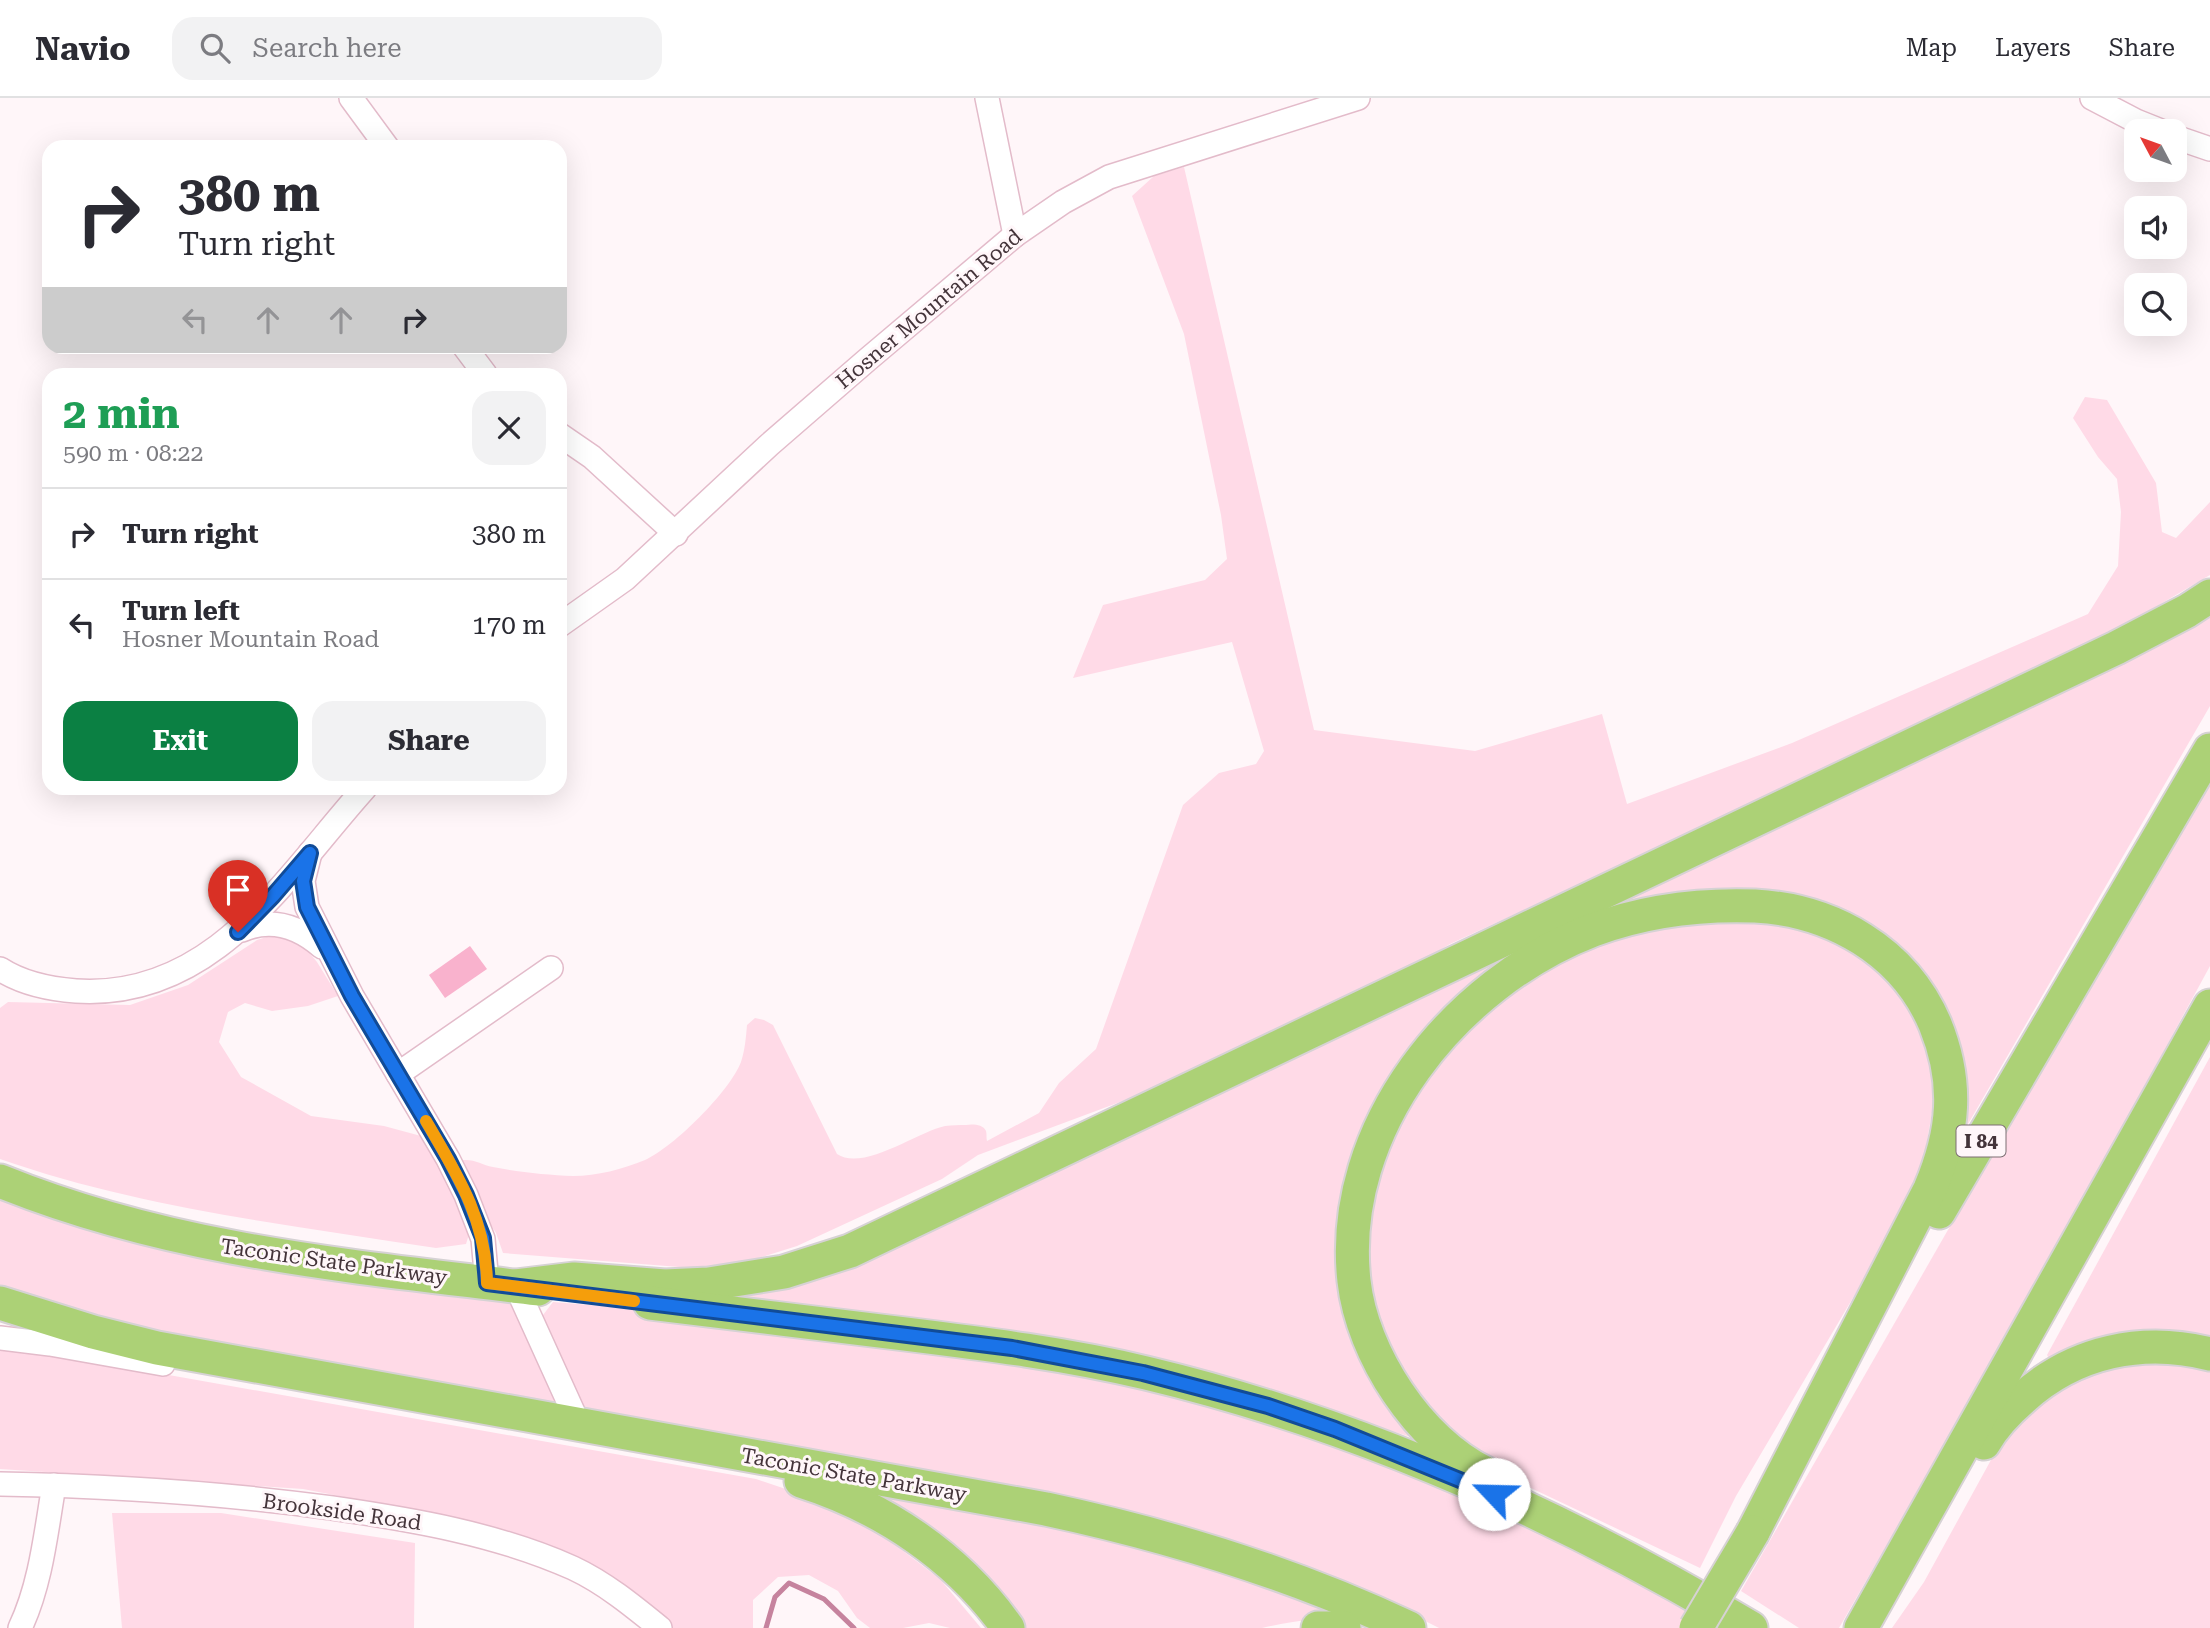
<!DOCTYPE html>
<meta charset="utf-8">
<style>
:root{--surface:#fff;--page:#f2f2f3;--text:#2b2b33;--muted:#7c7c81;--line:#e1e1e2;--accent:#0b8043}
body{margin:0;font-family:"Roboto Serif",serif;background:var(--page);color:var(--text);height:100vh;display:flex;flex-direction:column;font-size:26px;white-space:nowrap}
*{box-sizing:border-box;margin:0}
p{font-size:23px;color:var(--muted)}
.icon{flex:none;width:38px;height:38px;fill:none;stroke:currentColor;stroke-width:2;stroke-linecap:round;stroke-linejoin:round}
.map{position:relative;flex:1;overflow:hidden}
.details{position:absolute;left:42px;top:270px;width:525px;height:427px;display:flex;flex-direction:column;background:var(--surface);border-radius:21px;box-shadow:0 7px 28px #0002}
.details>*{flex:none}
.guide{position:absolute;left:42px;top:42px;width:525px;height:214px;border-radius:21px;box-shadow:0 7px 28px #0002;background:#fff;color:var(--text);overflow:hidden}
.needle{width:46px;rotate:311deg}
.tools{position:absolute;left:2124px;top:21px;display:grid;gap:14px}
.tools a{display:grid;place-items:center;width:63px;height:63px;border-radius:14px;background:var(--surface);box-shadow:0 7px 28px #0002;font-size:35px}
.pin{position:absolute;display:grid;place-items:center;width:60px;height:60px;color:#fff;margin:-72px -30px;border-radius:50% 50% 50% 0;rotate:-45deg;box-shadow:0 0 7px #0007}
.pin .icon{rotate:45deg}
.me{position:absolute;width:77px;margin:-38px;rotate:294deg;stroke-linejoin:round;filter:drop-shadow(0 0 5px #0008)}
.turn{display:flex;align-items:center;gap:24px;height:147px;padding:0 21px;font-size:32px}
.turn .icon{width:91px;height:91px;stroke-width:2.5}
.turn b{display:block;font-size:49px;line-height:60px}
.lanes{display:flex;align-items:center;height:66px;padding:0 21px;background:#0003;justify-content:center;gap:35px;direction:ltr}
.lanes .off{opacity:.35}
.round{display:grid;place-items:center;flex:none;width:74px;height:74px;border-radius:21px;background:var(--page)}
.headline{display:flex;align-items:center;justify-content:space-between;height:119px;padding:0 21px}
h1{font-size:42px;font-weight:700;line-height:52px;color:#1e9e55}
.action{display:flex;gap:14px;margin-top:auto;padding:14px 21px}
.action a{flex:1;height:80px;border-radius:21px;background:var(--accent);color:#fff;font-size:28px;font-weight:700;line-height:80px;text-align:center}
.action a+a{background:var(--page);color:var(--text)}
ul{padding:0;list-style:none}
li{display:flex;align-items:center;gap:21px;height:91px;padding:0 21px;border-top:2px solid var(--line)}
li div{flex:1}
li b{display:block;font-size:26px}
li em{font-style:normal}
header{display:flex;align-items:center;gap:42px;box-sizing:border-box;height:98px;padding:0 35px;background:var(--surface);border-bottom:2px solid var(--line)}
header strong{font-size:33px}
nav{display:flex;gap:38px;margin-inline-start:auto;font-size:24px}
.search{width:490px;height:63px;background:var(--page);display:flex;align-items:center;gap:18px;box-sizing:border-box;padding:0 24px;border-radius:21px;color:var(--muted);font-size:26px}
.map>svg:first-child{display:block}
</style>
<header>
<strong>Navio</strong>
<div class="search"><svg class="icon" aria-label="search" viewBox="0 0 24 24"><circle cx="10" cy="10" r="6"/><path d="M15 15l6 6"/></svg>Search here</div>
<nav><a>Map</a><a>Layers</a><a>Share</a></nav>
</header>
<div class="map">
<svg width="2210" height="1530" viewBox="0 0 2210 1530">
<rect width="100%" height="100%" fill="#fff6f9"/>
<g fill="#ffdae7">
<path d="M1184 69 1314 632 1475 653 1602 616 1627 706 1792 645 2088 516 2118 468 2121 414 2117 381 2098 359 2073 320 2085 299 2107 302 2156 385 2162 434 2176 440 2210 404V477L2067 561 1450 846 1396 878 1155 991 978 1057 942 1081 797 1148 752 1162 692 1170 503 1155 496 1135 479 1109 460 1066 463 1062C475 1061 482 1067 493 1069 518 1074 548 1077 573 1078 597 1078 623 1071 645 1062 674 1049 730 993 741 964 745 952 746 939 747 927L755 920 764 922 773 927 837 1056C863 1074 917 1034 945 1028 952 1027 959 1027 966 1027 972 1026 983 1026 986 1033 987 1036 986 1040 987 1043L1039 1015 1059 985 1096 951 1183 707 1219 675 1256 666 1264 653 1232 544 1073 580 1103 507 1205 482 1227 461 1221 417 1184 236 1132 98 1154 78Z"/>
<path d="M2210 504V608L1964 1033 1946 930 1832 812 1581 828 1392 991 1343 1179 1426 1344 1258 1290 674 1191 799 1176Z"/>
<path d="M2210 681V868L2046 1170 1839 1530H1799L1741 1493 2074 912Z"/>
<path d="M1778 819 1854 841 1921 915 1937 985 1922 1073 1867 1176 1736 1398 1700 1470 1497 1374 1405 1291 1362 1178 1375 1063 1420 978 1512 887 1632 827Z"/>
<path d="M276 836 297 840 317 864 338 898 308 908 272 913 245 905 228 914 219 944 241 979 311 1018 384 1028 421 1038 448 1081 471 1130 466 1146 436 1150C290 1127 140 1110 0 1061V910L8 904 130 907 188 887 257 842Z"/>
<path d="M2210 959V1244L2051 1264 2047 1257Z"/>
<path d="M0 1095 497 1198 515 1209 531 1238 554 1303 546 1309 154 1237 0 1193Z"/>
<path d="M553 1204 615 1209 1022 1264 1183 1295 1303 1333 1502 1411 1718 1530H1439L1376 1498 1293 1464 1163 1425 587 1313 576 1302 539 1231 543 1217Z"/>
<path d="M0 1251 28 1252 756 1381 851 1413 940 1481 981 1530H950L929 1525 903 1530H870L857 1520 838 1493 809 1477 778 1479 753 1502V1530H671L643 1500 560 1451 458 1421 303 1391 0 1371Z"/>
<path d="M2210 1262V1530H1892L1924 1484 1997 1351 2031 1307 2095 1267Z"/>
<path d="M869 1398 904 1399 1074 1425 1368 1520C1328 1519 1302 1521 1262 1530H1017Z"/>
<path d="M112 1415H221L415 1445 414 1530H122Z"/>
</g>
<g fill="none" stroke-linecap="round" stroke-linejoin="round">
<path stroke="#c6839e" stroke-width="5" d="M766 1530 775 1499 789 1485 824 1501 854 1530"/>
</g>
<path fill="#f9b2cd" d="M470 848 487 871 445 900 429 877Z"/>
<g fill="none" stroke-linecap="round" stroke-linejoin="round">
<defs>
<g id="minor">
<path d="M351 0 387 49"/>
<path d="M987 0 1015 137"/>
<path d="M2092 0 2136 23 2161 33"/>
<path d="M2175 39 2210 51"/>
<path d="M464 248 485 276"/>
<path d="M560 337 592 359 676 436"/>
<path d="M560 527 625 481 769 347 867 262 1015 137 1063 104 1109 79 1358 0"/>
<path d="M310 755 303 783 307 809 352 898 448 1061 466 1097 483 1141 487 1185"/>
<path d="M242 832C272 819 299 829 322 849"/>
<path d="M0 871C23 886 49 891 76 893 214 902 285 779 365 690"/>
<path d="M398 976 551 870"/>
<path d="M516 1188 579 1327"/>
<path d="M0 1240 50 1246 163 1266"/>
<path d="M0 1386C111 1388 222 1395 332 1410 414 1422 497 1436 573 1470 605 1485 633 1508 660 1530"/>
<path d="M20 1530C41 1486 46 1434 54 1387"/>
</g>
<g id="highway">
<path d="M0 1083C175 1154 353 1168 538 1191"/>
<path d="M1939 1114 2210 652"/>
<path d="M516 1188 574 1181 665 1188 709 1186 784 1174 850 1153 2116 550 2187 513 2210 498"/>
<path d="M0 1205 93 1234 157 1250 1046 1411C1172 1438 1292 1475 1409 1530"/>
<path d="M650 1205C735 1215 820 1226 905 1236 986 1246 1067 1256 1146 1275 1360 1326 1563 1418 1751 1530"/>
<path d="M1984 1345C1994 1327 2008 1313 2023 1300 2075 1253 2143 1239 2210 1256"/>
<path d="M1485 1375C1419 1343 1362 1256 1354 1183 1337 1030 1455 885 1593 832 1644 813 1700 806 1755 808 1832 812 1904 853 1935 926 1959 985 1954 1034 1930 1091L1753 1434"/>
<path d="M801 1383C883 1409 958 1459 1008 1530"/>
<path d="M1318 1530H1344"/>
<path d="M1861 1530 2210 908"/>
</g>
</defs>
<use href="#minor" stroke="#e3bbca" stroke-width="26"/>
<use href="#highway" stroke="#d6d2d4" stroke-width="37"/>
<use href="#minor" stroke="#fff" stroke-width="23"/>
<use href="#highway" stroke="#acd176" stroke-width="33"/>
<defs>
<path id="highway-bridge" d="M1696 1530 1753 1434"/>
</defs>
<use href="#highway-bridge" stroke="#d6d2d4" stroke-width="37" stroke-linecap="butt"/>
<use href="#highway-bridge" stroke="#acd176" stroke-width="33"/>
</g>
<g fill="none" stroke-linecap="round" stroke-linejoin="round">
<defs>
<path id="route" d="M238 834 273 798 310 755 303 783 307 809 352 898 448 1061 466 1097 483 1140 487 1185 1012 1250 1143 1275 1268 1308 1335 1331 1494 1396"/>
</defs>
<use href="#route" stroke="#114b97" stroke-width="18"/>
<use href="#route" stroke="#1a73e8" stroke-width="12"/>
<path stroke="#f59e0b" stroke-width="12" d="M426 1023C457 1076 486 1121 487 1185L634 1203"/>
</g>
<g text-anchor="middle" stroke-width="6" stroke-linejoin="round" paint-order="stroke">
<rect fill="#fff6f9" stroke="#7c6e73" stroke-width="2" x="1956.5" y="1027.5" width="49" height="31" rx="5"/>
<g font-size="19" font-weight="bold" fill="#44343a">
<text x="1981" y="1050">I 84</text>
</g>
<g font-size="21" fill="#44343a" stroke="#fff6f9">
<text transform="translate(929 211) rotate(-40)" y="7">Hosner Mountain Road</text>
<text transform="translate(334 1164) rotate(8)" y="7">Taconic State Parkway</text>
<text transform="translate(854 1377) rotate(10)" y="7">Taconic State Parkway</text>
<text transform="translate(342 1414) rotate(8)" y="7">Brookside Road</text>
</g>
</g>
</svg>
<div class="tools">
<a><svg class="needle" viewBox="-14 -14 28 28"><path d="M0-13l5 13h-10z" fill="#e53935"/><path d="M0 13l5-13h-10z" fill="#7c7c81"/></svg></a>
<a><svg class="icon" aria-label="sound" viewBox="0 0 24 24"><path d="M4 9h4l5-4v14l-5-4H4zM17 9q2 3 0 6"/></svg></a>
<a><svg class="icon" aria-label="search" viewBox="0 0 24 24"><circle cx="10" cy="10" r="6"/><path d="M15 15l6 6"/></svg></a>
</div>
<div class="pin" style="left:238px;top:834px;background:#d93025"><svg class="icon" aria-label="arrive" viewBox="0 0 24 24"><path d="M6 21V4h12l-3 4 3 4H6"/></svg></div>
<svg class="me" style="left:1494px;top:1396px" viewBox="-20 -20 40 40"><circle r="19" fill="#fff"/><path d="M0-13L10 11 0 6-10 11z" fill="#1a73e8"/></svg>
<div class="guide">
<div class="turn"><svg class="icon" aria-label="right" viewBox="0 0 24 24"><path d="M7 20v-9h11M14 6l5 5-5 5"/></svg><div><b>380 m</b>Turn right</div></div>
<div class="lanes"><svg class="icon off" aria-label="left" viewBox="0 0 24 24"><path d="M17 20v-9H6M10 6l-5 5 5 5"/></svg><svg class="icon off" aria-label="ahead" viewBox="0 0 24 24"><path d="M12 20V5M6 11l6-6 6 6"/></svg><svg class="icon off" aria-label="ahead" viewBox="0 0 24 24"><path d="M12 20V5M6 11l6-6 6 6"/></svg><svg class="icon" aria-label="right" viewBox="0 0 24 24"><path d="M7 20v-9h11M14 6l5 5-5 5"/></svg></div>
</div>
<section class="details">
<div class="headline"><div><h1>2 min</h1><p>590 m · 08:22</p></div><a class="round"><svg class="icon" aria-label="close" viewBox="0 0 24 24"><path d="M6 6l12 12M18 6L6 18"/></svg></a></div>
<ul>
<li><svg class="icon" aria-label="right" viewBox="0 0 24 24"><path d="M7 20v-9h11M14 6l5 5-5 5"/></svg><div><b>Turn right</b></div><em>380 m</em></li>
<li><svg class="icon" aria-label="left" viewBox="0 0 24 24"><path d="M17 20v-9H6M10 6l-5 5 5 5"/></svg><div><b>Turn left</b><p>Hosner Mountain Road</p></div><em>170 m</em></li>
</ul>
<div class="action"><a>Exit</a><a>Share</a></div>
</section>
</div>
